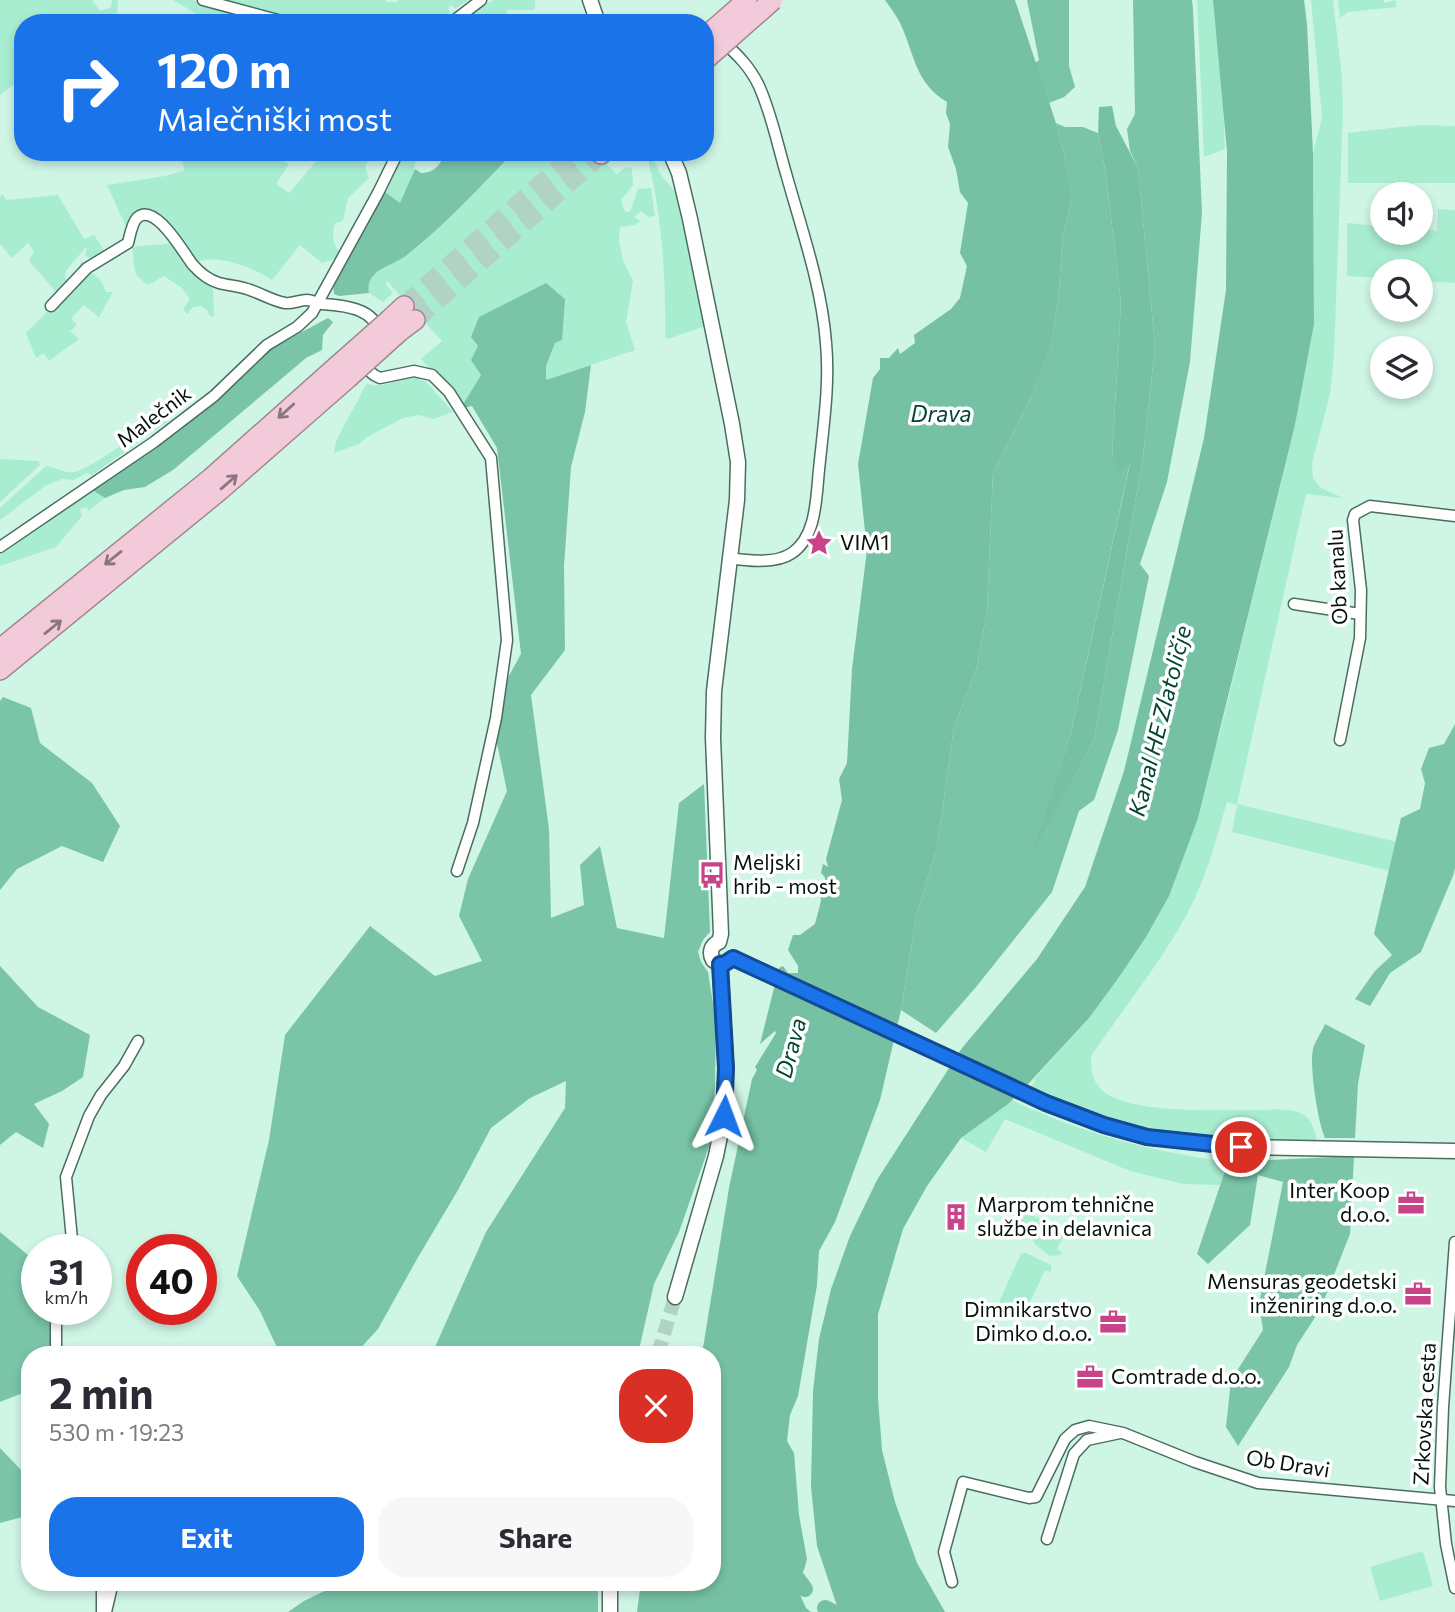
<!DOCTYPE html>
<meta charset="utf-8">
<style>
:root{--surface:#fff;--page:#f7f7f7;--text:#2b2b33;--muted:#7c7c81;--accent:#1a73e8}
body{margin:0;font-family:Commissioner,sans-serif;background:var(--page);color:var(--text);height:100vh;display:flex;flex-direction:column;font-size:26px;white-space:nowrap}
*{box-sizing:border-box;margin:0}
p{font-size:23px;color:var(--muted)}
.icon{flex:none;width:38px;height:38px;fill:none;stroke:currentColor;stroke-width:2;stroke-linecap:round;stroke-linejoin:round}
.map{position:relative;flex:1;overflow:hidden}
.sheet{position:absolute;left:21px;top:1346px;width:700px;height:245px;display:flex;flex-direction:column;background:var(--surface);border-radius:28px;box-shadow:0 4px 10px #0003}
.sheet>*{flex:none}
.top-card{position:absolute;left:14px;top:14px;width:700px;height:147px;border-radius:28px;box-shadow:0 4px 10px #0003;background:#1a73e8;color:#fff;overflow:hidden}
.buttons{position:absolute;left:1370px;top:182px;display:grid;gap:14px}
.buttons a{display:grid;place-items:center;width:63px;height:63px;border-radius:50%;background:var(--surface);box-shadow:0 4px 10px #0003;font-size:35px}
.speed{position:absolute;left:21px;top:1234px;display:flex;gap:14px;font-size:35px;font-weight:700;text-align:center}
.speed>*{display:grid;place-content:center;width:91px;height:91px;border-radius:50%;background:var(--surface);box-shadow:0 4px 10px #0003;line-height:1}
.speed small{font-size:18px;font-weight:400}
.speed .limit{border:10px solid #d22;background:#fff;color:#111}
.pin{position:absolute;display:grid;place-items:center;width:60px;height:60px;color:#fff;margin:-30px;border:4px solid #fff;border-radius:50%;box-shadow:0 2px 7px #0007}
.me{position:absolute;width:77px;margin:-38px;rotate:3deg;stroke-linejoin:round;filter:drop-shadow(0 0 5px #0008)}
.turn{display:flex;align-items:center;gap:24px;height:147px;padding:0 28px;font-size:32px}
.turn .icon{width:91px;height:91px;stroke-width:2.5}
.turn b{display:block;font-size:49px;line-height:60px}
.round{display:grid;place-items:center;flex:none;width:74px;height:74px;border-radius:28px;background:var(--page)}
.headline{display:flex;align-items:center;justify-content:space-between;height:119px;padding:0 28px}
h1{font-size:42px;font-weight:700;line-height:52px}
.action{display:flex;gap:14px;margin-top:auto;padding:14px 28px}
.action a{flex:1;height:80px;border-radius:28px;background:var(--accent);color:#fff;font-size:28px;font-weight:700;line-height:80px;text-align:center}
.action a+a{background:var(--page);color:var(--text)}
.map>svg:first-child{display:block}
</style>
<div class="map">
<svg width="1455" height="1612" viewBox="0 0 1455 1612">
<rect width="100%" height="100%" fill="#cff5e5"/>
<g fill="#a9edd1">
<path d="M0 0H92L100 11 111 7 112 0H118L117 15 123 23H23V78L0 95Z"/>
<path d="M173 0H193L222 11 270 23H212Z"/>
<path d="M212 0H386V2H397V0H468L455 9 452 5 448 8 450 12 446 17 409 23 309 22 292 20Z"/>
<path d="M494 0H535V10H507L506 15 490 18V23H460L477 8Z"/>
<path d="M1197 0H1213L1222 65 1225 149 1204 157Z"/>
<path d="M1311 0H1333L1342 78 1343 110 1334 355 1330 394 1312 463 1313 478 1321 488 1343 498 1306 494 1237 804 1397 842 1390 871 1232 832 1237 805 1227 802C1216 840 1206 879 1187 914 1160 964 1123 1009 1091 1056 1091 1068 1091 1077 1099 1087 1120 1115 1222 1110 1256 1110 1271 1110 1292 1107 1304 1115 1312 1120 1317 1135 1317 1144 1260 1142 1200 1144 1144 1131 1103 1123 1065 1105 1027 1089L1035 1082 1034 1079 1089 1018 1219 737 1295 425 1314 324 1313 154 1322 117Z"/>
<path d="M1338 0H1383L1385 3 1395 0 1397 7 1348 12 1340 18Z"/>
<path d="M1418 125 1455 126V183H1348V133Z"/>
<path d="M179 152H268L289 164 276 184 289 193 324 152H372L365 167 369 178 348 198 343 221 335 223C332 233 332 245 340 252L334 259 322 263 300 245 272 280C252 267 216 253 194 263L149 213 129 233 107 185 165 176 185 170Z"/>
<path d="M404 152H416C417 171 407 187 400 204L385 192Z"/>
<path d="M507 152H593L617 174 626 167 632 169 633 185 621 200 625 212H630L638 189 651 188 655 216 648 217 641 211 634 217 640 221 635 225 620 227 619 240 623 261 633 281 626 322 635 350 546 380V366L555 342 562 340 559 293 553 290 546 283 489 312 478 346 481 375 462 406 421 359 442 341 387 281 386 284 393 293 383 302 369 293C365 269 392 267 407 255 444 227 475 191 508 158Z"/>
<path d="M648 159H653L661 175 678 195 705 326 668 339 665 337C666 277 662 217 648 159Z"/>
<path d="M3 194 6 200 58 195 84 239 94 235 106 253 94 260 85 256 87 248H85L66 271 65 279H72L82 261 86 265 59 295 29 261 34 252 28 243 12 258 0 244V196Z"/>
<path d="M1438 209 1455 210V283L1421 281V271H1382V278L1347 276V223L1382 226V233H1421V229L1437 231Z"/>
<path d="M174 243 213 284 214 317 209 315 207 310 201 306 193 307 187 314 183 309 190 299 182 288 164 276 148 285 138 277 135 271 132 247Z"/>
<path d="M89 270 100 279 106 292H113L99 317 84 305 71 318 77 325 70 331 79 339 49 361 44 353 36 358 26 333Z"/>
<path d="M415 377 426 382 453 412 433 419 419 415 403 418 367 437 359 444 334 453 336 441 367 383C380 391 400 377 415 377Z"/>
<path d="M160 418 168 421 92 475 87 473 73 480 62 479 45 486 0 520V508L46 466C55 467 65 474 74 472 94 468 139 431 160 418Z"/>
<path d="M0 459 38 461 40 465 0 502Z"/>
<path d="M91 489 105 498 88 511 87 507 80 509 82 516 56 547 0 566V550Z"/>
<path d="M1012 1100C1083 1134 1151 1151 1228 1162L1220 1185 1183 1184 1130 1171 1005 1119 986 1152 961 1138Z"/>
<path d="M1022 1210 1066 1232 1057 1249 1062 1252 1061 1255 1050 1256 1035 1244 1020 1222 1018 1218Z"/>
<path d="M1021 1253H1026L1051 1265V1272L1045 1270 1021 1321 996 1309Z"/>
<path d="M1423 1551 1433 1586 1380 1601 1370 1567Z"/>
</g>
<g fill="#7ac5a8">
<path d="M1027 0H1069V66L1075 87 1064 97 1049 103 1035 63 1039 60Z"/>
<path d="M1133 0H1192L1193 9 1202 213 1190 362 1167 482 1140 564 1149 576 1118 730 1094 800 1079 811 1052 892 976 987 936 1033 901 1010 916 917 937 847 954 727 976 670 987 611 993 472 1030 399 1050 347 1058 300 1063 235 1071 202 1064 154 1056 123 1065 127H1083L1098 133 1106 174 1121 303 1112 458 1130 463 1071 733 1033 850 1094 740 1143 457 1155 346 1138 168 1130 151 1127 129 1135 114Z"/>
<path d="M445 152H507L508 158C476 191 444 226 407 255 392 267 365 269 369 293L339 296 334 294 333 285 385 192 400 203 415 169 421 173C435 173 441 164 445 152Z"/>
<path d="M546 283 565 299 562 340 555 343 546 366V380L591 365 585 412 571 467 564 566 565 650 531 695 549 829 551 918 584 905 580 865 600 846 617 928 664 938 679 803 704 784 710 932 703 940 698 952 701 962 708 972 716 1022 715 1087 711 1141 679 1232 654 1284 638 1354H432L486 1232 565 1108 566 1081 530 1098 491 1128 458 1190 417 1259 378 1329 355 1354H280L260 1311 237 1276 269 1140 285 1035 370 926 435 976 482 961 459 916 468 879 507 791 490 710 521 654 497 448 472 406 464 408 462 406 481 375 471 360 478 346 471 337 479 317Z"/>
<path d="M328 318 333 322 323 335 322 350 306 358 280 380 173 470 145 487 124 490 105 498 91 489 272 348Z"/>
<path d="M3 697 31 708 40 743 92 783 120 826 103 862 62 846 17 869 0 890V701Z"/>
<path d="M1455 724V868L1453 876 1421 952 1390 973 1370 1006 1355 999 1375 971 1392 955 1374 934 1401 818 1420 809 1425 783 1421 769 1429 748 1444 744Z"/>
<path d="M0 966 38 1007 90 1035 83 1077 62 1091 34 1104 49 1124 43 1148 16 1132 0 1145Z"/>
<path d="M1325 1024 1365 1045 1358 1084 1355 1138H1325C1318 1122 1309 1066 1313 1049 1315 1041 1322 1032 1325 1024Z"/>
<path d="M1354 1156 1350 1234 1320 1310 1297 1345 1289 1367 1238 1446 1226 1427 1231 1380 1263 1330 1259 1304 1283 1182 1258 1175 1250 1225 1208 1264 1197 1254 1228 1162Z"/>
<path d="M0 1232 28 1255 32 1293 37 1295V1309H49L51 1351 50 1354H30V1390L0 1402Z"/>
<path d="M0 1448 22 1471 30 1472V1515L0 1523Z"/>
<path d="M343 1582H598V1612H288L304 1601Z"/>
</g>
<g fill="#76c1a4">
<path d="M885 0H1015L1056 123 1064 154 1070 191 1071 202 1063 235 1058 300 1050 348 1030 399 993 472 987 611 976 670 954 727 937 847 916 917 901 1010 880 1100 835 1222 819 1251 817 1285 798 1396 790 1415 787 1441 794 1453 799 1515 807 1559 804 1570 795 1584 806 1608 811 1612H637L641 1582H712V1354H702L729 1188 752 1079 757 1070 755 1067 776 1033 775 1031 760 1044 779 968 783 966 788 973H798V966L788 950 793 935H800L815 924 821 901 820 895 824 893 825 877 821 873 823 864 828 867 826 859 842 800 839 779 847 763 852 669 867 550 858 464 873 378 880 369V358H889L898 348 900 354 915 343 914 335 951 309 960 298 967 266 960 253 968 203 960 192 956 169 948 147 950 124 946 113 947 102C914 82 915 54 900 23 896 15 890 7 885 0Z"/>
<path d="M1213 0H1304L1307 24 1313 154 1314 324 1295 425 1198 818 1169 896 1146 937 1119 977 1089 1018 1030 1082 1008 1104 961 1138 927 1186 903 1229 878 1314V1398L882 1450 895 1502 917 1563 945 1612H839L817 1546 811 1487 813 1391 819 1339 831 1289 850 1236 877 1180 962 1048 1037 959 1085 887 1124 771 1204 438 1226 290 1227 151Z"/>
<path d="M1112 106 1116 126 1138 168 1155 346 1143 457 1094 740 1031 855 1071 733 1130 464 1118 474 1112 458 1121 303 1106 174 1098 133 1099 107Z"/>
</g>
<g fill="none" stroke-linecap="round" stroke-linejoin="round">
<g stroke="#76c1a4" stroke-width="16">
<path d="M781 1568 797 1578 805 1589"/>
<path d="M825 1608 833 1612"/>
</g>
<path stroke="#b1d3c5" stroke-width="14" stroke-dasharray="14 7" stroke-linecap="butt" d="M658 1354 675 1297"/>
<g stroke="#b1d3c5" stroke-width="19" stroke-dasharray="19 10" stroke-linecap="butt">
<path d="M404 306 577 152"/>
<path d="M415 320 601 154"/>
</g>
<defs>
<g id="minor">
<path d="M203 0 289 23"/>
<path d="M451 23 481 0"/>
<path d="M664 23H676"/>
<path d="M722 41C738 55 750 67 759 86 772 115 778 147 787 177 802 230 822 288 826 343 830 385 823 428 819 470 816 497 817 536 792 553 776 564 748 561 730 558"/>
<path d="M51 306 87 268 128 243C130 235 132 223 137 218 155 201 184 254 193 265 200 273 209 280 219 283 230 286 240 286 250 290 262 294 273 301 285 303 293 304 299 300 307 300 312 300 316 303 322 304 340 305 378 308 377 333"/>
<path d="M360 363 374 375 380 378 414 371 432 375 449 392 491 458 507 640 496 718 473 823 457 871"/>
<path d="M0 547 154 442 214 396 267 345 297 327 312 313 378 193 398 152"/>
<path d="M1294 604 1360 614"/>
<path d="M1340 740 1360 638 1361 590 1353 520 1355 514 1370 506 1455 516"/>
<path d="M1455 1242 1443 1407 1440 1487 1446 1544 1455 1588"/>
<path d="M73 1250 66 1177 89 1116 101 1095 124 1066 138 1041"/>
<path d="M56 1354V1309"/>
<path d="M1047 1539 1074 1454 1087 1440 1120 1433"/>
<path d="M102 1582V1612"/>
<path d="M952 1582 944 1552 963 1482 1029 1498 1036 1497 1065 1439 1075 1430 1089 1426 1123 1433 1195 1462 1258 1483 1455 1501"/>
<path d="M106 1612 113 1582"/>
</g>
<g id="tertiary">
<path d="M590 0 598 23"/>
<path d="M670 152 679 173 690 219 732 424 738 462 737 500 714 691 713 738 721 934 719 942C711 945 709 953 713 960L720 964 726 1068 724 1116 716 1156 675 1297"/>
<path d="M733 958 1046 1103 1104 1125 1147 1137 1241 1147 1455 1151"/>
<path d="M610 1612V1582"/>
</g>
<g id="motorway">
<path d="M601 154 602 152"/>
<path d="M389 320 404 306"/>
<path d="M399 332 415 320"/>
<path d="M0 649 210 479 337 366"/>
<path d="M0 670 219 491 348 378"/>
</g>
</defs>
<use href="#minor" stroke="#4b6d5f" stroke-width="13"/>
<use href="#tertiary" stroke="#4b6d5f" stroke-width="17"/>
<use href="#motorway" stroke="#a08a92" stroke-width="22"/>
<use href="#minor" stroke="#fff" stroke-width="10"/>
<use href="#tertiary" stroke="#fff" stroke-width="14"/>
<use href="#motorway" stroke="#f3cada" stroke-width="19"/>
<defs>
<g id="motorway-bridge">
<path d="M705 37 747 0"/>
<path d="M705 60 773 0"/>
<path d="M337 366 389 320"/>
<path d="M348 378 399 332"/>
</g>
</defs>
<use href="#motorway-bridge" stroke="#a08a92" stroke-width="22" stroke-linecap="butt"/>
<use href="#motorway-bridge" stroke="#f3cada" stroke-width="19"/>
</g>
<defs><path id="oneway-shaft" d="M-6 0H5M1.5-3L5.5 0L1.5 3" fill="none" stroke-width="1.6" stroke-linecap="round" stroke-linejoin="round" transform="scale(1.75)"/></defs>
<g stroke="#88777e">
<use href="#oneway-shaft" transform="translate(286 411) rotate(138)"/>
<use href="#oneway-shaft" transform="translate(229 482) rotate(-41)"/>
<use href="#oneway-shaft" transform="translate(113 558) rotate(141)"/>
<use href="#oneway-shaft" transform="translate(53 627) rotate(-39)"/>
</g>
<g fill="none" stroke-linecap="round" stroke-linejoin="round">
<defs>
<path id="route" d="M724 1116 726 1068 720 964H724L733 958 1046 1103 1104 1125 1147 1137 1241 1147"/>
</defs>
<use href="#route" stroke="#114b97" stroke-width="18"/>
<use href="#route" stroke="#1a73e8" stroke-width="12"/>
</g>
<defs>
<symbol id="sight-bare" viewBox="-9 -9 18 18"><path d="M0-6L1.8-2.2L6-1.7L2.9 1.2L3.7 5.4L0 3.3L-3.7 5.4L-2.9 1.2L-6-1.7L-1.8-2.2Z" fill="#c84387" stroke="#fff" stroke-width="2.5" paint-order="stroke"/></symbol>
<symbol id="bus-bare" viewBox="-9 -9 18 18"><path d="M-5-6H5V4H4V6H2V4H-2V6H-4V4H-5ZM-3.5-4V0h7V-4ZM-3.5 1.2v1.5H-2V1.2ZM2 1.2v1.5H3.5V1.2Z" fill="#c84387" stroke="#fff" stroke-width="2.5" paint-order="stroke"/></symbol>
<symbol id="office-bare" viewBox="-9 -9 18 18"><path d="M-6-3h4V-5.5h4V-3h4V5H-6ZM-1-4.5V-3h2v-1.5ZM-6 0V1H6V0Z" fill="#c84387" stroke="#fff" stroke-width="2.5" paint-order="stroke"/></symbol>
<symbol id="building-bare" viewBox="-9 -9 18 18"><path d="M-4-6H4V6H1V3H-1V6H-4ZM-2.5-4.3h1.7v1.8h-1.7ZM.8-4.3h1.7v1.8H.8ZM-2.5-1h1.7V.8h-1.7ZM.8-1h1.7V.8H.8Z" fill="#c84387" stroke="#fff" stroke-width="2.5" paint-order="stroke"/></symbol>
</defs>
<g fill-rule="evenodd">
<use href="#sight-bare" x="800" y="524" width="38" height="38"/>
<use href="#bus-bare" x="693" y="856" width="38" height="38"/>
<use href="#office-bare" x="1392" y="1184" width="38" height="38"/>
<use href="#building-bare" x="937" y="1198" width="38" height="38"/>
<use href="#office-bare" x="1399" y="1275" width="38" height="38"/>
<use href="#office-bare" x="1094" y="1303" width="38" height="38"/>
<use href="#office-bare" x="1071" y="1358" width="38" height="38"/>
</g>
<g text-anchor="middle" stroke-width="7" stroke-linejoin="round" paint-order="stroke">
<g font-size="21" fill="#05120d" stroke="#fff">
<text transform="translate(154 417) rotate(-37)" y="7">Malečnik</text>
<text transform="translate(1338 577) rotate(-93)" y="7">Ob kanalu</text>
<text transform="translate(1425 1414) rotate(-87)" y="7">Zrkovska cesta</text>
<text transform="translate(1288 1464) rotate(9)" y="7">Ob Dravi</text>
</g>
<g font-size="21" fill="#05120d" stroke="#fff" text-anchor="start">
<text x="840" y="550">VIM1</text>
<text x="733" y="870">Meljski<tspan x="733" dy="24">hrib - most</tspan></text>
<text x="1390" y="1198" text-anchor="end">Inter Koop<tspan x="1390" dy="24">d.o.o.</tspan></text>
<text x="977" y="1212">Marprom tehnične<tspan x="977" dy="24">službe in delavnica</tspan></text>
<text x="1397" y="1289" text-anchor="end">Mensuras geodetski<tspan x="1397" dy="24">inženiring d.o.o.</tspan></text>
<text x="1092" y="1317" text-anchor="end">Dimnikarstvo<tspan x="1092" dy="24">Dimko d.o.o.</tspan></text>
<text x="1111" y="1384">Comtrade d.o.o.</text>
</g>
<g font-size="23" font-style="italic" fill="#034633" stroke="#fff">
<text x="941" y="422">Drava</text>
<text transform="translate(1160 721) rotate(-76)" y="8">Kanal HE Zlatoličje</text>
<text transform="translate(791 1048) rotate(-75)" y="8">Drava</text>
</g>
</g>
</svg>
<div class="buttons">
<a><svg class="icon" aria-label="sound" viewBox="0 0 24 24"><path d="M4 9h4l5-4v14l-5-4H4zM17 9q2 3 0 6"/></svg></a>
<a><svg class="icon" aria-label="search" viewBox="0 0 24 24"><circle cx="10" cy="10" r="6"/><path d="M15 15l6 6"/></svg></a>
<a><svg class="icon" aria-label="layers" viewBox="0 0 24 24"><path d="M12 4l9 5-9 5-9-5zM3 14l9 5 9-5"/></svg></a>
</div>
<div class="speed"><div>31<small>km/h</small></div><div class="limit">40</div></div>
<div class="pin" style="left:1241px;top:1147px;background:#d93025"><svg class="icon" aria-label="arrive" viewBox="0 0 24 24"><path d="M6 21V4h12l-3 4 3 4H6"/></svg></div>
<svg class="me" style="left:724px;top:1116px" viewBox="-20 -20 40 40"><path d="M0-17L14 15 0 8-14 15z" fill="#1a73e8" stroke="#fff" stroke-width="4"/></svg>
<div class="top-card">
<div class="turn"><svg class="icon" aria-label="right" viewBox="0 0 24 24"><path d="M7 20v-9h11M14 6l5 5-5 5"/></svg><div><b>120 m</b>Malečniški most</div></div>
</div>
<section class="sheet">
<div class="headline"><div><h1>2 min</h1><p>530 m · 19:23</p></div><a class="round" style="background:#d93025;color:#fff"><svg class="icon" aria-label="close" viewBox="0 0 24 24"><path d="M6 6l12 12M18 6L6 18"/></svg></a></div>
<div class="action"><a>Exit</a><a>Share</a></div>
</section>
</div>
